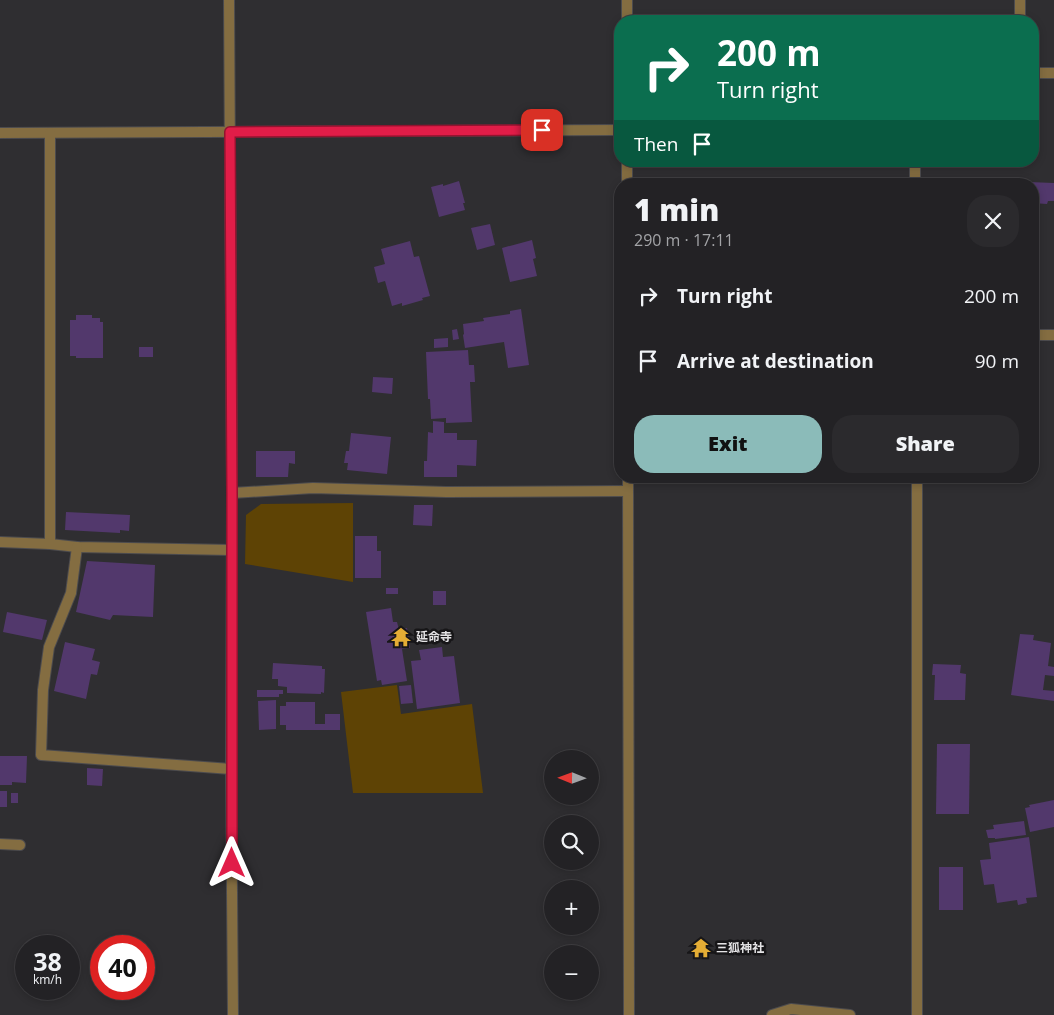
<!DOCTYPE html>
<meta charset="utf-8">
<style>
:root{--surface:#232225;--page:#2b2a2d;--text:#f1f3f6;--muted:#a3a4a7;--line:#403f42;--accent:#8bbbb9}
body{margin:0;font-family:"Open Sans","Noto Sans JP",sans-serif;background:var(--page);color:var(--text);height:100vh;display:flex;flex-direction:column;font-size:19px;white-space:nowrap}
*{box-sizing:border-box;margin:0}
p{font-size:16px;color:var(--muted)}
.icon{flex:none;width:28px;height:28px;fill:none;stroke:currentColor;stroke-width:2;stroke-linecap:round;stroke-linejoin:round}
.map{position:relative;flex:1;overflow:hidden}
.details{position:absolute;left:614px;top:178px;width:425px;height:305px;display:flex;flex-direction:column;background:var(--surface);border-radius:20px;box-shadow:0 2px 8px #0003,0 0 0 1px var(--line)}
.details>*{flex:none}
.hud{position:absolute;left:614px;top:15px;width:425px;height:152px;border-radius:20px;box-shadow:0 2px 8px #0003,0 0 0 1px var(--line);background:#0b6e4f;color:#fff;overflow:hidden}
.needle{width:32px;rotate:271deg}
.buttons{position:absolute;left:544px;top:750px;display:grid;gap:10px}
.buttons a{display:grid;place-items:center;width:55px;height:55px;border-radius:50%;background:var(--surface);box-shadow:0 2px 8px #0003,0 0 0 1px var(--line);font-size:25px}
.speed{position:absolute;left:15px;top:935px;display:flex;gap:10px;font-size:25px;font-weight:700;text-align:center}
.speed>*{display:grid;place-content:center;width:65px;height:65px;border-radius:50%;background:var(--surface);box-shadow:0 2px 8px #0003,0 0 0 1px var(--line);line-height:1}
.speed small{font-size:12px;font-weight:400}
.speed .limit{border:8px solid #d22;background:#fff;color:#111}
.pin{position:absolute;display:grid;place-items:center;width:42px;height:42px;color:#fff;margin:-21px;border-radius:10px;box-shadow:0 2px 8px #0006}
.me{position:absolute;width:55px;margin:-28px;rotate:0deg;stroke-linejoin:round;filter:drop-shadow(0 0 4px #0008)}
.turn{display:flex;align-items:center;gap:18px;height:105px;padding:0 20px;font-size:22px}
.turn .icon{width:65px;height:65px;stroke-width:2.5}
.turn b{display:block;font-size:35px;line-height:42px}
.then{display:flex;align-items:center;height:48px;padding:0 20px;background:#0003;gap:10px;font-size:19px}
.round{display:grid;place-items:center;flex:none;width:52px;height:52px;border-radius:20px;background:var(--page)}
.headline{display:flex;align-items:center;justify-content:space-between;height:85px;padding:0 20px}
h1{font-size:30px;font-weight:800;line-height:38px}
.cta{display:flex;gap:10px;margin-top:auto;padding:10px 20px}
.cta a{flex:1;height:58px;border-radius:20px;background:var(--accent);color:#111;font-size:20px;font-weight:800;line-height:58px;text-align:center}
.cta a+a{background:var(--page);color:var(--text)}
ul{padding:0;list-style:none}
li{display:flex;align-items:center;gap:15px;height:65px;padding:0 20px}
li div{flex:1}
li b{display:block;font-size:19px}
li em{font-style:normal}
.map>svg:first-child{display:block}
</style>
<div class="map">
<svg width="1054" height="1015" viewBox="0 0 1054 1015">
<rect width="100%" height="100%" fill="#2f2e31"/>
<g fill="#5e4305">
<path d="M353 503V582L245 564 246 515 261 504Z"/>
<path d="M397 685 401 714 472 704 483 793H353L341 692Z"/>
</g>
<g fill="#52386c">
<path d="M459 181 465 203H463L465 210 439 217 431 187 443 184V186Z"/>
<path d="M1001 181 1054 183V201H1048L1047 204 1032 203V184H1001Z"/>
<path d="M490 224 495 245 477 250 471 228Z"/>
<path d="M532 240 536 258 533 259 537 276 510 282 502 248Z"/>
<path d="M410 241 414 257 419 256 430 296 422 298 423 300 402 306V303L392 306 385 281 378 283 374 267 385 264 381 249Z"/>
<path d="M521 309 529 365 508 368 504 342 465 348 463 335 464 334 463 324 484 321 483 318 510 314V311Z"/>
<path d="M76 315H92V318H100V322H103V358H76V356H70V320H76Z"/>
<path d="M457 329 459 339 453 340 452 330Z"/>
<path d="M448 338V347L434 348V339Z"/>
<rect x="139" y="347" width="14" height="10"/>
<path d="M468 350 469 365H474L475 382H470L472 422 446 423V418L431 419 430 399H428L426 352Z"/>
<path d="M373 377 393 378 392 394 372 392Z"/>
<path d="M433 421 444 422V433H457V440H477L476 466 457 465V477H424V461H427L428 432 433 433Z"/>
<path d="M351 433 391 437 387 474 347 470 348 463H344L346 451H349Z"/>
<path d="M256 451H295V464L289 463 288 477H256Z"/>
<path d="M414 505H433L432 526 413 525Z"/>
<path d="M66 512 130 515 129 531 120 530V533L65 530Z"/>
<path d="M355 536H377V551H381V578H355Z"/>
<path d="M87 561 155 565 153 617 113 615 110 620 76 612Z"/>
<rect x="386" y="588" width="12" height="6"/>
<rect x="433" y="591" width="13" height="14"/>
<path d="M391 608 393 622H397L399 630 407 628 410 648 402 649 407 681 382 685 381 680 377 681 366 612Z"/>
<path d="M7 612 47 620 42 640 3 632Z"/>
<path d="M1020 634 1034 635 1033 640 1051 643 1048 666 1054 667V676L1045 675 1043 690 1054 691V701L1011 695Z"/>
<path d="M65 642 95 649 92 660 100 662 97 675 91 674 86 699 54 691Z"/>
<path d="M442 647 443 657 454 656 460 703 417 709 411 661 421 660 419 650Z"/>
<path d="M273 663 322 666V669H325L324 693 321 692V694L287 693V687L278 686V679H272Z"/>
<path d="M933 664 961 665 960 673 966 674 965 700H934L935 675H932Z"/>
<path d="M411 685 413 703 401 704 399 686Z"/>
<path d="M257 690H283V694H279V697H257Z"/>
<path d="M276 700V729L259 730 258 701Z"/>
<path d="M286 702H315V724H325V714H340V730H286V725H280V706H286Z"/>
<path d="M937 744H970L969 814H936Z"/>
<path d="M0 756H27L26 783 12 782V785H0Z"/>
<path d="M87 768 103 769 102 786 87 785Z"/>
<rect x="0" y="791" width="7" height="16"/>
<rect x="11" y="793" width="7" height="10"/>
<path d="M1054 800V827L1030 832 1025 808 1030 807 1029 805Z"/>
<path d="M1024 821 1026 835 995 839V838H988L986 830 994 829 993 825Z"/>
<path d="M1029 837 1037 897 1026 898 1027 903 1018 905 1017 900 997 903 994 884 984 885 980 860 991 859 989 843Z"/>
<rect x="939" y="867" width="24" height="43"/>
<rect x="696" y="943" width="10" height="11"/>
</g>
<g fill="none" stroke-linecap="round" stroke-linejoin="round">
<defs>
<g id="minor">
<path d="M627 0V21"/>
<path d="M1020 21V0"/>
<path d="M1032 73H1054"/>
<path d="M0 133 620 130"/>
<path d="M50 133V544"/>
<path d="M627 161V184"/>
<path d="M915 161V184"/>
<path d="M1032 335H1054"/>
<path d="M628 476 629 1015"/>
<path d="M917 476V1015"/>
<path d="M232 493 313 488 446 492 628 491"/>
<path d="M0 542 50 544 77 547 231 550"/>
<path d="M77 547 71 593 49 647 43 690 41 755 231 769"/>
<path d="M0 844 20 845"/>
<path d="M772 1015 791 1009 850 1015"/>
</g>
<path id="tertiary" d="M229 0 232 493 231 769 233 1015"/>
</defs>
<use href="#minor" stroke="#4c4b4e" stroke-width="12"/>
<use href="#tertiary" stroke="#4c4b4e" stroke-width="12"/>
<use href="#minor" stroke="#846d41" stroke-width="10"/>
<use href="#tertiary" stroke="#846d41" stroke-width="10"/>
</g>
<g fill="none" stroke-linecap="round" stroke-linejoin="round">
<defs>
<path id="route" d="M232 863V493L230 132 542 130"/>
</defs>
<use href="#route" stroke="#92132f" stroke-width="12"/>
<use href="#route" stroke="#e11d48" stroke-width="9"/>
</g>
<defs>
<symbol id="temple-bare" viewBox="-9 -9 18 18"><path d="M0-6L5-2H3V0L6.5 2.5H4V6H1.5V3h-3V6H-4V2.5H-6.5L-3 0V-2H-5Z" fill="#e4ad35" stroke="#171618" stroke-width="2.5" paint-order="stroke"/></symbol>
</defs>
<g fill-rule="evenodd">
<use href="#temple-bare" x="387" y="623" width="28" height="28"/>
<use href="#temple-bare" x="687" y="934" width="28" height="28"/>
</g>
<g text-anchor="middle" stroke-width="5" stroke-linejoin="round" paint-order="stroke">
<g font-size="12" font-weight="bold" fill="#e4e3e5" stroke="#171618" text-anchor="start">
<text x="416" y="641">延命寺</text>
<text x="716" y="952">三狐神社</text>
</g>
</g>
</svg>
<div class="buttons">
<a><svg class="needle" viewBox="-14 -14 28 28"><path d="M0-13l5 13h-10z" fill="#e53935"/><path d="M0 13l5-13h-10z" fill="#a3a4a7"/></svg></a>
<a><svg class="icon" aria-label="search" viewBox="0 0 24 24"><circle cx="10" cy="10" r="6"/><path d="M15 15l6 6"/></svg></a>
<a>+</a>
<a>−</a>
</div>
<div class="speed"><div>38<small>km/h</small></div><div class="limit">40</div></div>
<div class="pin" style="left:542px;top:130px;background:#d93025"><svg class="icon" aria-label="arrive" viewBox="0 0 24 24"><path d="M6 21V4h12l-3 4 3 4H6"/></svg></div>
<svg class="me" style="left:232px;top:863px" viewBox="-20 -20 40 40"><path d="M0-17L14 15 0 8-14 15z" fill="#e11d48" stroke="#fff" stroke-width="4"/></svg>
<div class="hud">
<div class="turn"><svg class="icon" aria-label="right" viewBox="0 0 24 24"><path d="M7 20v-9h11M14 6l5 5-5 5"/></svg><div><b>200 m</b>Turn right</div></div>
<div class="then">Then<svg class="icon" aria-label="arrive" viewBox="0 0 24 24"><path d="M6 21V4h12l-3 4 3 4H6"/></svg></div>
</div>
<section class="details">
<div class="headline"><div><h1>1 min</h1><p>290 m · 17:11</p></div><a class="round"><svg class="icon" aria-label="close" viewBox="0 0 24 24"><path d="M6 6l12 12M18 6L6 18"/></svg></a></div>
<ul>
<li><svg class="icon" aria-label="right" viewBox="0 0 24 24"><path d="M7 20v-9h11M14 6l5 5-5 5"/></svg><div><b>Turn right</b></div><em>200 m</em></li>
<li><svg class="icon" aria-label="arrive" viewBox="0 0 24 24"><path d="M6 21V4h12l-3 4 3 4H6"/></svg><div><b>Arrive at destination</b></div><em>90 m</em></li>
</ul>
<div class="cta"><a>Exit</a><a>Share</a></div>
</section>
</div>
